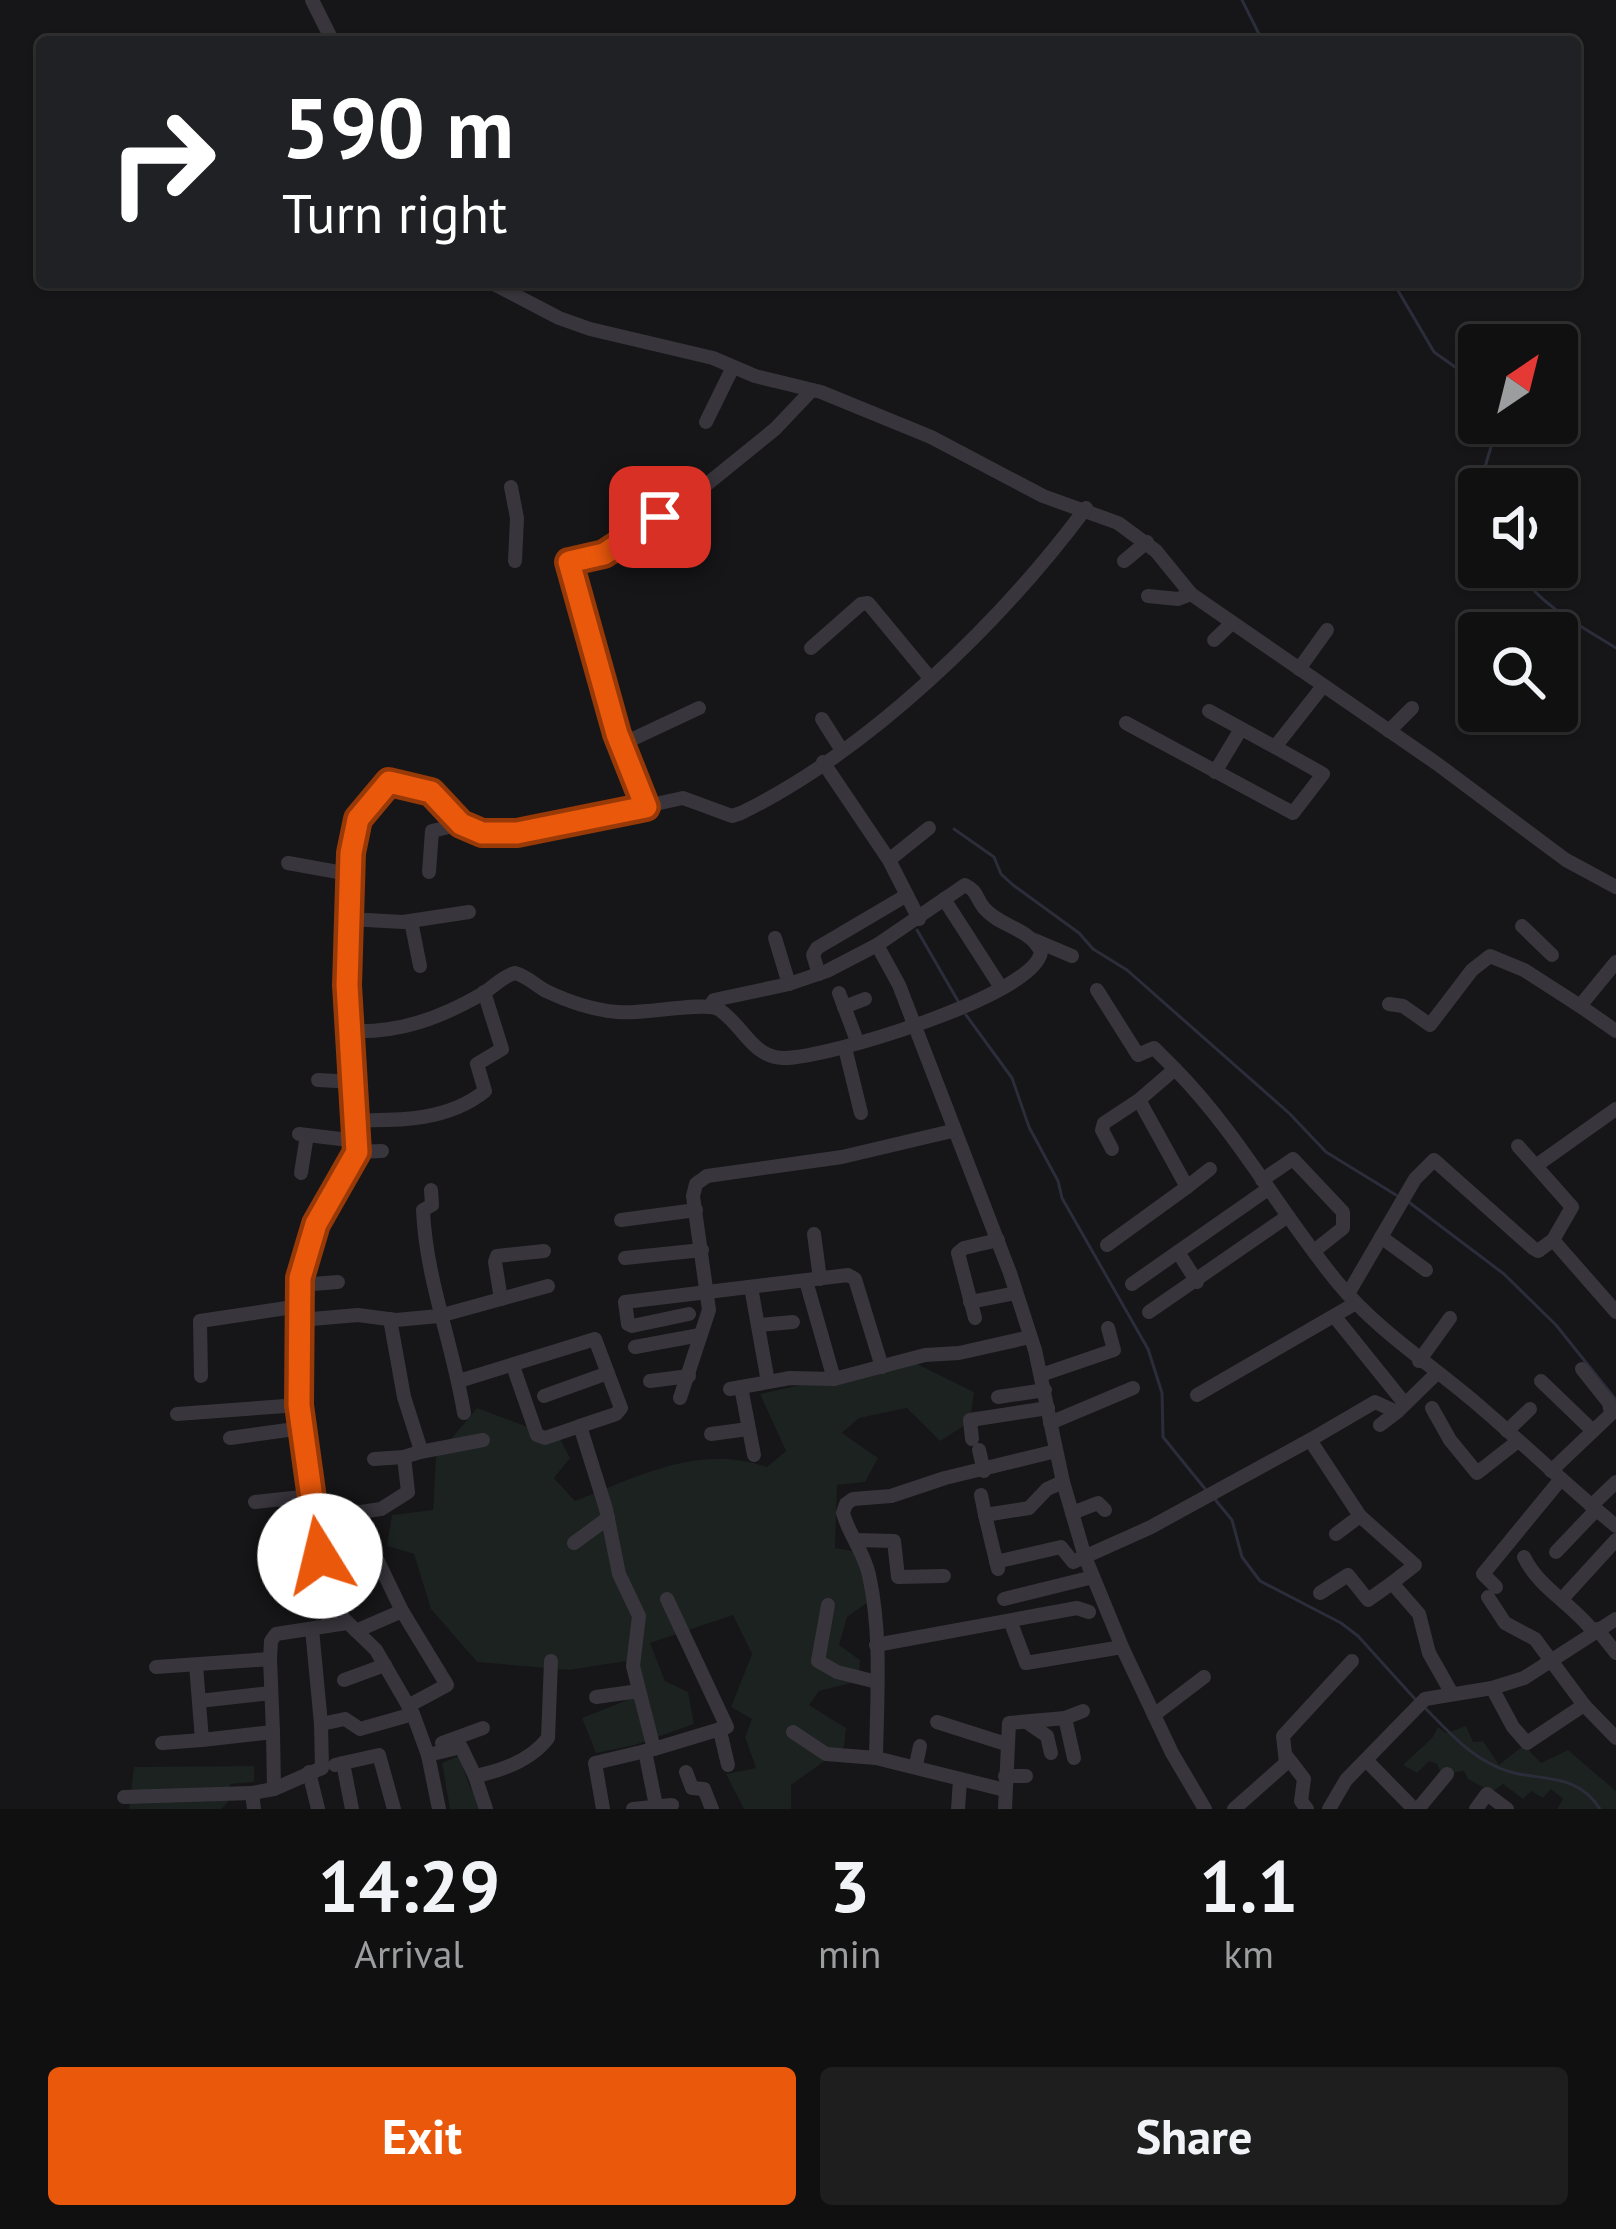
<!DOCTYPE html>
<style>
:root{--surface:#101011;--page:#1e1e1f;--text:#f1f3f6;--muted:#9c9d9f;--line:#303031;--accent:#ea580c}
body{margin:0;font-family:"PT Sans",sans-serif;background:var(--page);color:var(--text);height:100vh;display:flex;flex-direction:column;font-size:45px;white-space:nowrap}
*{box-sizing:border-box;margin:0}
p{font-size:39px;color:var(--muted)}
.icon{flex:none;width:66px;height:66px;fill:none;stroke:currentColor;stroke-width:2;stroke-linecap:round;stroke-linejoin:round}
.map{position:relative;height:1809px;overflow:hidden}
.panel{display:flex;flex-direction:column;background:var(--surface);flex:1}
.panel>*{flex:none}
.hud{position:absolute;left:36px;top:36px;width:1545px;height:252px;border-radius:12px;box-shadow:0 3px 9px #0004,0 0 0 3px var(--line);background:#202124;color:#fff;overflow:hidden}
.needle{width:78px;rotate:35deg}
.buttons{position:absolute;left:1458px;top:324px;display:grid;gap:24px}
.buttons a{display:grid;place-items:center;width:120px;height:120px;border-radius:12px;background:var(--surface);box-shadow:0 3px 9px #0004,0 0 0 3px var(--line);font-size:60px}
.pin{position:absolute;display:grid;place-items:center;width:102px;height:102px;color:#fff;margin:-51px;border-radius:24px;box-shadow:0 6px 18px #0006}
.me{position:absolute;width:132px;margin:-66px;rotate:351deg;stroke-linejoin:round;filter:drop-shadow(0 0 9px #0008)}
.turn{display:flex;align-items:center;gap:42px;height:252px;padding:0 48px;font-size:54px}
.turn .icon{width:156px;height:156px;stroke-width:2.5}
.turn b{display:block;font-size:84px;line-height:102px}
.eta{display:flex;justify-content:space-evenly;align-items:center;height:204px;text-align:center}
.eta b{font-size:72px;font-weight:700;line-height:84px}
.primary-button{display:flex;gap:24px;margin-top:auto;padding:24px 48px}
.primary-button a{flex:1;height:138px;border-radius:12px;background:var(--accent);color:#fff;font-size:48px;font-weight:700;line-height:138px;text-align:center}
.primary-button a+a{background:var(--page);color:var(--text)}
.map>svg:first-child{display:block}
</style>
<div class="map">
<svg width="1616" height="1809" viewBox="0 0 1616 1809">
<rect width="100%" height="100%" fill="#161517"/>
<g fill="#1b221f">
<path d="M911 1361 974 1392 970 1422 940 1441 907 1408 859 1418 842 1433 878 1458 865 1482 837 1485 835 1548 864 1553 867 1603 847 1617 839 1645 860 1660 859 1681 819 1691 809 1705 846 1728 844 1747 791 1785V1809H744L726 1774 756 1768 745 1737 752 1719 731 1707 752 1654 733 1615 650 1643 665 1681 688 1692 694 1724 635 1745 596 1753 582 1718 635 1697 627 1661 569 1670 477 1662 431 1609 414 1554 387 1546 392 1515 433 1510 436 1457 477 1408 560 1439 570 1458 554 1478 575 1501C637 1477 700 1443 767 1467L786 1451 760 1394Z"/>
<path d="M1466 1726 1473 1742 1483 1741 1499 1765 1524 1745 1541 1763 1568 1750 1616 1791V1809H1557L1563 1799 1551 1789 1543 1798 1531 1791 1523 1799 1503 1784 1492 1792 1468 1779 1464 1771 1441 1774 1437 1764 1429 1761 1417 1773 1403 1765 1432 1738 1438 1727 1446 1733Z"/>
<path d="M459 1756 470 1787 490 1809H450L442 1763Z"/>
<path d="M254 1766V1782L230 1784 228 1802 221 1809H129L134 1767Z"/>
</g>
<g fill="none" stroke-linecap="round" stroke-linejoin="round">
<g stroke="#2c2d3b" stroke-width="3">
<path d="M1242 0 1263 42"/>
<path d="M1393 282 1434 352 1479 384"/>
<path d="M1482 489 1480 484 1498 423"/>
<path d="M1516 567C1537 604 1581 626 1616 648"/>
<path d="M954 829 994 857 1001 874 1013 885 1079 933 1093 949 1127 970 1290 1114 1326 1152 1396 1195"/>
<path d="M917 930 958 1001"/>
<path d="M966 1015 1012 1078 1029 1127 1058 1181 1062 1198 1148 1349 1162 1393 1163 1437 1206 1490"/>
<path d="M1410 1203 1504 1274 1556 1325 1616 1400"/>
<path d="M1213 1497 1232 1520 1242 1557 1260 1581 1341 1623 1358 1636 1415 1699"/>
<path d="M1426 1709C1446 1729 1465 1751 1491 1764 1530 1786 1573 1766 1600 1809"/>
</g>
<g stroke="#38363c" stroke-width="14">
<path d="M312 0 333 42"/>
<path d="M490 282 559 318 590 329 713 358 755 376 821 392 931 437 1043 496 1118 523 1156 551 1191 594 1436 763 1566 860 1616 887"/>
<path d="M706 422 733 367"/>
<path d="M511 487 517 518 515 561"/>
<path d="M1124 561 1147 542"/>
<path d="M1148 596 1178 599 1191 594"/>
<path d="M1214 640 1232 623"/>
<path d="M811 648 861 604 868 603 930 678"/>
<path d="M1299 669 1327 630"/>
<path d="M1209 711 1275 747"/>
<path d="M822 719 841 749"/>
<path d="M1126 723 1293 813 1323 774 1275 747 1323 686"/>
<path d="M1389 731 1412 708"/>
<path d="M622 744 699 708"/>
<path d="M823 762 889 860 919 919"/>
<path d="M1215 772 1241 729"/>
<path d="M646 807 617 734 569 562 605 554 701 489 775 429 812 390"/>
<path d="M889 860 929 828"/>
<path d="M288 863 349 874"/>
<path d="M429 872 432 831 461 824"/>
<path d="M944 899 1000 986"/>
<path d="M348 919 403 922 469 912"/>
<path d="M411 921 420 966"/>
<path d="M1522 926 1552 955"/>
<path d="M775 938 789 984"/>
<path d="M1034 940 1072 956"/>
<path d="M877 945 899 985 1010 1273 1035 1350 1063 1482 1085 1557 1122 1647 1172 1753 1205 1809"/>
<path d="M819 974 813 955 817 948 907 895"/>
<path d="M1097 990 1138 1055 1154 1048 1175 1069"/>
<path d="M839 993 857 1041"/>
<path d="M1389 1004 1403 1006 1430 1025 1472 970 1490 956 1524 970 1580 1006 1616 962"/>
<path d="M1580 1006 1616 1031"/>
<path d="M844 1007 865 999"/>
<path d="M351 1031C400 1033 440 1018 482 994 494 987 501 977 515 973 527 976 535 985 546 991 567 1001 594 1010 617 1012 642 1015 703 1001 718 1009 742 1023 751 1057 783 1058 826 1059 1035 995 1041 952 1030 928 1000 927 984 908 975 897 978 891 965 885L877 945 827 971 789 984 714 1000 710 1006"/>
<path d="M845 1048 861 1113"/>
<path d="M318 1080 355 1082"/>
<path d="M357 1120C401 1121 449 1120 485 1091L477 1064 502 1049 484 992"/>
<path d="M299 1134 357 1141"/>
<path d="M1112 1149 1102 1130 1104 1123 1139 1100"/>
<path d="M357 1152 382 1151"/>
<path d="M1537 1165 1616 1109"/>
<path d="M301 1173 307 1135"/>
<path d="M1262 1180 1293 1159 1343 1212V1228L1314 1251"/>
<path d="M1187 1187 1210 1169"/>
<path d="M431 1190 432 1205 423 1210C426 1280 453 1344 464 1413"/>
<path d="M621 1220 696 1210"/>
<path d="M814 1234 820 1279"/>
<path d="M1381 1237 1426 1270"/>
<path d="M1553 1240 1616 1312"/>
<path d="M1107 1245 1187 1187 1139 1100 1175 1069C1238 1133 1281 1214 1338 1283 1378 1331 1429 1363 1477 1404 1524 1444 1568 1487 1616 1526"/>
<path d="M1178 1252 1197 1282"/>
<path d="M625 1258 702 1250"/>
<path d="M806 1281 834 1379"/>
<path d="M1132 1284 1268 1189"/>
<path d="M300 1285 338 1282"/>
<path d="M751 1287 768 1382"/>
<path d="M1348 1294 1415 1179 1434 1160 1533 1248 1538 1251 1553 1240 1572 1207 1518 1146"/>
<path d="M501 1299 495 1262 497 1256 544 1251"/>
<path d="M970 1302 1016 1293"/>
<path d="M1149 1312 1288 1216"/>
<path d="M689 1314 632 1326 628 1324 625 1302 848 1275 855 1279 882 1367"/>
<path d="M1335 1317 1405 1404"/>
<path d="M975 1318 958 1253 964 1248 998 1240"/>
<path d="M300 1320 358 1315 396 1320 439 1316 548 1286"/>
<path d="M759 1325 793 1322"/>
<path d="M635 1347 700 1335"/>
<path d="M1419 1361 1450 1318"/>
<path d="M513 1366 537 1435 545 1438 580 1426 606 1509 619 1574 639 1616 633 1666 654 1749 727 1727 667 1599"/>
<path d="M1437 1373 1397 1412 1375 1402 1310 1440 1360 1516 1415 1565 1392 1583 1419 1614 1429 1653 1451 1692"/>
<path d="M1041 1375 1114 1350 1108 1328"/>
<path d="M201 1376 200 1321 300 1306"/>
<path d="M459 1381 595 1339 621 1408 616 1414 580 1426"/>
<path d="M650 1381 689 1376"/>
<path d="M1541 1381 1593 1431"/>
<path d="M741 1387 754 1455"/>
<path d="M730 1389 790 1378 834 1379 925 1355 959 1353 1030 1337"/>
<path d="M1197 1395 1356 1303"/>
<path d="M544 1396 608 1373"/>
<path d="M998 1397 1045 1390"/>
<path d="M680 1398 709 1310 693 1196 696 1184 707 1176 842 1157 952 1131"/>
<path d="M1432 1408 1450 1440 1477 1473 1518 1441"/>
<path d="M177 1414 299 1405"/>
<path d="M1050 1423 1133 1388"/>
<path d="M1380 1425 1397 1412"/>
<path d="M1507 1431 1530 1409"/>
<path d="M711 1434 748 1429"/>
<path d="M230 1438 302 1428"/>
<path d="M972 1439 970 1420 1048 1408"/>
<path d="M979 1450 984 1471"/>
<path d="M420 1452 483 1440"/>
<path d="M374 1459 404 1457"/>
<path d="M1551 1471 1611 1414 1609 1403 1582 1369"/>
<path d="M981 1495 985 1515"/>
<path d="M255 1502 311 1496"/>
<path d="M1591 1506 1616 1482"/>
<path d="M1072 1513 1098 1503 1105 1510"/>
<path d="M314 1519 381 1509 408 1492 404 1457 420 1452 419 1444 404 1397 390 1319"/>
<path d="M1336 1534 1360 1516"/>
<path d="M855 1540 894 1541 898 1577 944 1576"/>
<path d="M574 1543 608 1518"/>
<path d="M318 1545 361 1536"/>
<path d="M1556 1552 1596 1510"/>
<path d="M376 1557 402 1611"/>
<path d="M1524 1557C1539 1588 1571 1603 1593 1631"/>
<path d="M996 1562 1061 1547 1073 1562 1151 1527 1310 1440"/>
<path d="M998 1569 985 1515 1029 1508 1047 1489 1063 1482"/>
<path d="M1496 1587 1483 1574 1561 1479"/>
<path d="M1320 1593 1348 1575 1368 1600 1392 1583"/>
<path d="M1488 1597 1505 1623 1535 1639 1584 1705 1616 1738"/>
<path d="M1004 1599 1093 1577"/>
<path d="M1562 1599 1616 1540"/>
<path d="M828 1605 818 1661 837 1672 877 1682"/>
<path d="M1011 1623 1026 1663 1122 1647"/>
<path d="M312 1629 321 1724"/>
<path d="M1597 1629 1616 1653"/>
<path d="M356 1631 402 1611 447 1685 408 1706"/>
<path d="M876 1645 1077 1608 1089 1612"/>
<path d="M270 1659 271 1641 276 1634 347 1623"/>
<path d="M196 1665 202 1740 273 1732 274 1789"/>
<path d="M156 1667 270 1659 273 1732"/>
<path d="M344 1680 385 1665"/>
<path d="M1492 1688 1513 1727 1527 1743 1584 1705"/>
<path d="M596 1697 639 1691"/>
<path d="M199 1701 271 1693"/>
<path d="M1154 1715 1204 1677"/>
<path d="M1065 1718 1083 1711"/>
<path d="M937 1722 1006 1744"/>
<path d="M1028 1723 1047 1736 1051 1753"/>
<path d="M720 1731 728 1765"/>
<path d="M793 1732 826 1754 876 1758"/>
<path d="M162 1743 202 1740"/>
<path d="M442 1743 483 1728"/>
<path d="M645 1751 656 1806"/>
<path d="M428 1755 461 1747 475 1776C501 1771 531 1760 548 1738L551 1661"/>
<path d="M1288 1758 1304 1779 1301 1801 1307 1809"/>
<path d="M1367 1761 1414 1809"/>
<path d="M343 1763 379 1755 394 1809"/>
<path d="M335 1765 343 1763 352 1809"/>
<path d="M916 1765 920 1746"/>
<path d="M309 1772 318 1809"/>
<path d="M686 1772 692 1788 704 1789 712 1809"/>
<path d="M475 1776 486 1809"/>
<path d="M1005 1776H1026"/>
<path d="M1005 1790 876 1758C877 1698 882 1634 869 1575 864 1552 849 1535 843 1513L846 1504 853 1499 891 1496 945 1478 1056 1451"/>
<path d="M124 1797 252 1793"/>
<path d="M254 1809 252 1793 274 1789 322 1768 321 1724 345 1719 360 1729 413 1714"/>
<path d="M439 1809 428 1755 413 1714 376 1650 343 1618 327 1580 318 1545 299 1405 302 1267 319 1220 357 1149 347 985 351 846 359 816 389 782 431 792 461 824 489 834 534 830 683 798 732 816 741 813C870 750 1001 622 1086 508"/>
<path d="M603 1809 595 1763 654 1749"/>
<path d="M633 1809 672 1805"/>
<path d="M958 1809 960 1780"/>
<path d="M1005 1809 1009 1723 1065 1718 1074 1758"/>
<path d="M1234 1809 1286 1763 1283 1736 1352 1661"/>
<path d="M1329 1809 1346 1780 1425 1699 1492 1688 1524 1678 1616 1619"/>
<path d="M1418 1809 1447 1774"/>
<path d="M1476 1809 1487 1794 1507 1809"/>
</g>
</g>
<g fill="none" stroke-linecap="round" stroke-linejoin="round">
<defs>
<path id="route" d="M320 1556 299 1405 300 1278 316 1224 357 1152 347 985 351 853 358 819 389 782 431 792 461 824 482 833H517L646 807 617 734 569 562 604 554 660 517"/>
</defs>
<use href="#route" stroke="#983908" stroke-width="30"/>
<use href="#route" stroke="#ea580c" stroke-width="21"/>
</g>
</svg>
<div class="buttons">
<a><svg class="needle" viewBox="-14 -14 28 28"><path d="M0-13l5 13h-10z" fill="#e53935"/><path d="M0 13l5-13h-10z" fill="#9c9d9f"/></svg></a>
<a><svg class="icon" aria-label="sound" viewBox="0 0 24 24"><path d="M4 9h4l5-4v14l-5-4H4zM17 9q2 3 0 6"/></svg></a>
<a><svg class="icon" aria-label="search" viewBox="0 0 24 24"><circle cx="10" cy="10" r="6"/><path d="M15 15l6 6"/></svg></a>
</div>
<div class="pin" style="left:660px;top:517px;background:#d93025"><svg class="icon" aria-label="arrive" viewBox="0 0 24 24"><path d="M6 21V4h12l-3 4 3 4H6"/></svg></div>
<svg class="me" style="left:320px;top:1556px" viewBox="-20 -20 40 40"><circle r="19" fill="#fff"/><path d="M0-13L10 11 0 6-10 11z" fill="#ea580c"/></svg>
<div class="hud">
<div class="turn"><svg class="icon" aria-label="right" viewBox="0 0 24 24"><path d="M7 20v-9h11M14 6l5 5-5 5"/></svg><div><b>590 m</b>Turn right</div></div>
</div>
</div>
<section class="panel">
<div class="eta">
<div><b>14:29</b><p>Arrival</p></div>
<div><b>3</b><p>min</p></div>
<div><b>1.1</b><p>km</p></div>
</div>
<div class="primary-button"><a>Exit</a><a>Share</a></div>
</section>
